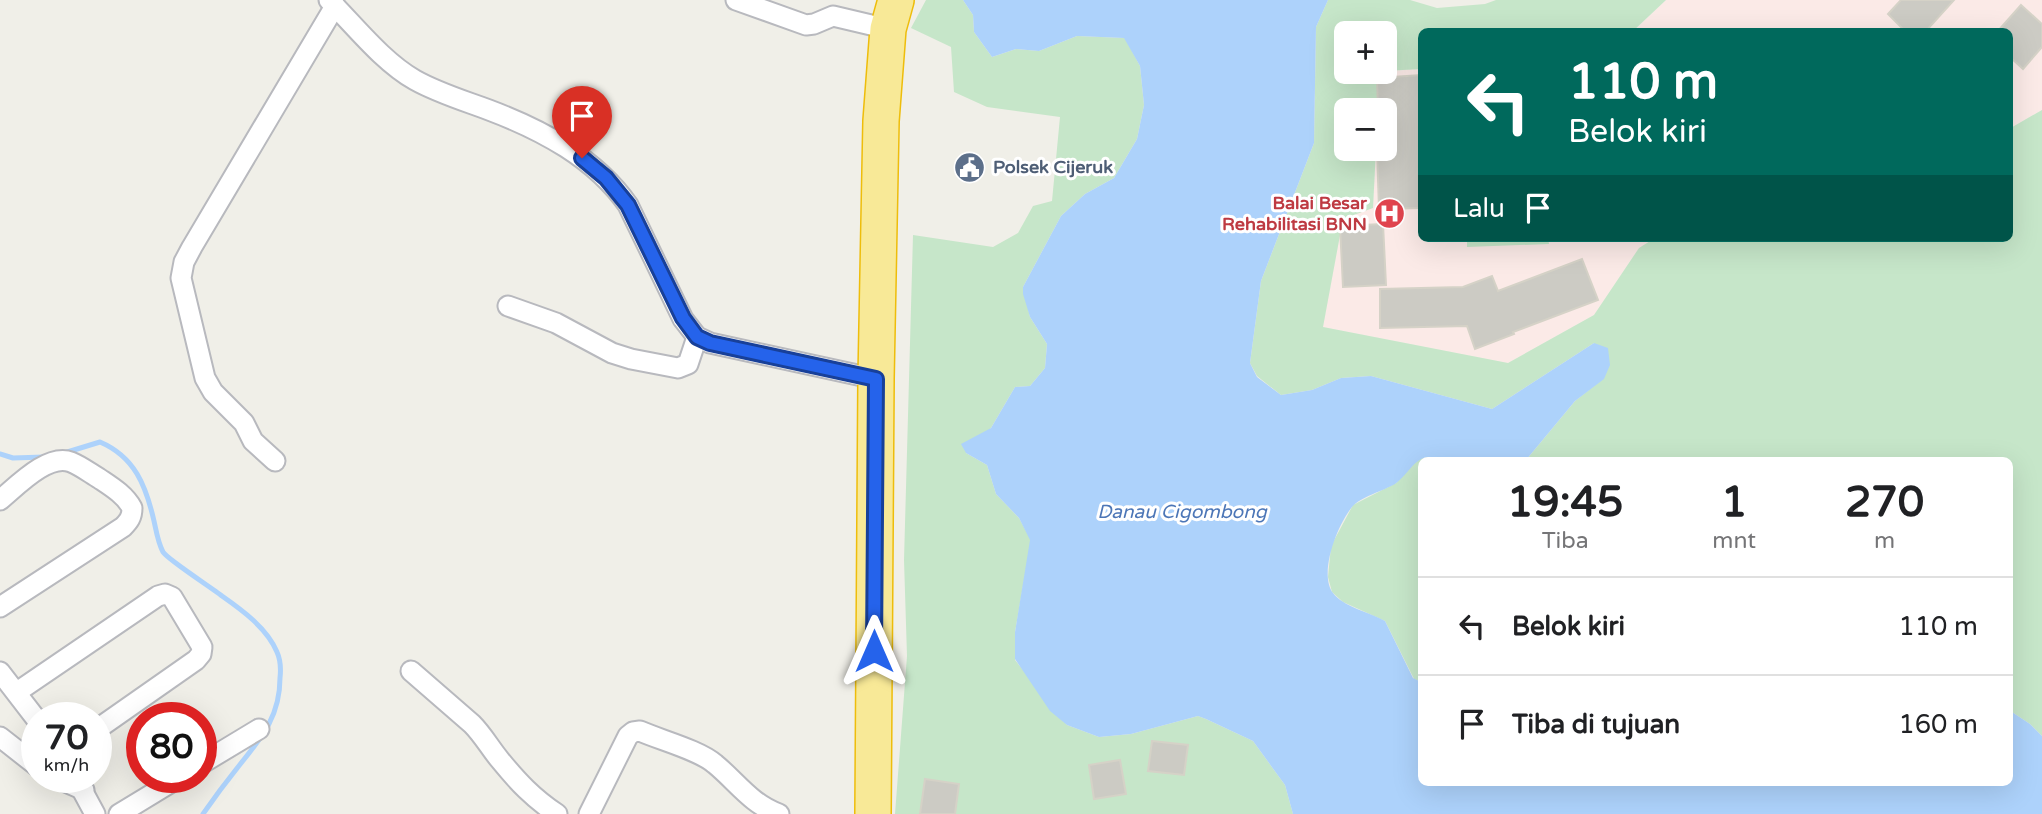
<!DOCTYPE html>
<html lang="id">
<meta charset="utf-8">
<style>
:root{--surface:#fff;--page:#f6f6f6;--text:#202124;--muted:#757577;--line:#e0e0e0}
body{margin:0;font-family:"Varela Round",sans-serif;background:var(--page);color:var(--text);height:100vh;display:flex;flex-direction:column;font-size:26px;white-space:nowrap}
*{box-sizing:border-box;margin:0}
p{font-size:23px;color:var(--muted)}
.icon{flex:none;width:38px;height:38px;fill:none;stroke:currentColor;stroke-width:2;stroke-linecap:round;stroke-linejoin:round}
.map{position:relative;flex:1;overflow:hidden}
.panel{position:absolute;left:1418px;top:457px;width:595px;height:329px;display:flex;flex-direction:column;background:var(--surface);border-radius:10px;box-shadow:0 7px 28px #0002}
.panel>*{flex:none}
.top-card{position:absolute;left:1418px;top:28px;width:595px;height:214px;border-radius:10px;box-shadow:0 7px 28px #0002;background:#00695c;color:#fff;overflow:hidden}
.buttons{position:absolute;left:1334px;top:21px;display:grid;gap:14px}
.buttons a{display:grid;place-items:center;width:63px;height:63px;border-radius:10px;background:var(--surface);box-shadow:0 7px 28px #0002;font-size:35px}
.speed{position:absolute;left:21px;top:702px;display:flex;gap:14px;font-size:35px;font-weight:700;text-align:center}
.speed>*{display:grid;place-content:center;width:91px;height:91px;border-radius:50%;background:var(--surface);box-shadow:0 7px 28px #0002;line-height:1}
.speed small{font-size:18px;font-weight:400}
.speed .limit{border:10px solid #d22;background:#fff;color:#111}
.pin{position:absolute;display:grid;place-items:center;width:60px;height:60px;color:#fff;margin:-72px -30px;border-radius:50% 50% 50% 0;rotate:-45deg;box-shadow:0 0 7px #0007}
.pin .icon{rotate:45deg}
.me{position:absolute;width:77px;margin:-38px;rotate:0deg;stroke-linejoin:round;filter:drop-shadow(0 0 5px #0008)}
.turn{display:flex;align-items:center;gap:24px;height:147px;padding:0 35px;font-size:32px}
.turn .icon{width:91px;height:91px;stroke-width:2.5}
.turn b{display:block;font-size:49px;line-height:60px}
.then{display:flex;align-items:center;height:66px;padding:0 35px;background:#0003;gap:14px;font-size:26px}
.eta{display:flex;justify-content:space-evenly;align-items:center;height:119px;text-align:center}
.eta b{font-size:42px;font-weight:700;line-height:49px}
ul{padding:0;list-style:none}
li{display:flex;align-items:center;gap:21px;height:98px;padding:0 35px;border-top:2px solid var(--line)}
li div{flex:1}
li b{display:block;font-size:26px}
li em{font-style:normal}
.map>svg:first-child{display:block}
</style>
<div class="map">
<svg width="2042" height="814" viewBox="0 0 2042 814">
<rect width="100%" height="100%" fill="#f0efe8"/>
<g fill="#fbeae7">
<path d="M1666 0H2042V110L2009 129V32H1633Z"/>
<path d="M1421 69V238H1655L1639 248 1594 315 1508 363 1323 327 1343 219 1373 207 1376 149H1384V110H1377L1379 72Z"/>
</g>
<g fill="#c6e6c9">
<path d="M926 0H963L973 15 974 32 992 57 1016 49 1039 51 1077 36 1125 38 1140 66 1144 105 1137 139 1114 178 1085 194 1061 216 1023 287 1030 317 1047 344 1045 368 1030 386 1015 387 991 428 966 453 987 465 996 494 1019 518 1031 540 1015 632V660L1067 725 1099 737 1131 734 1198 716 1206 719 1253 741 1285 785 1293 814H895L907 656 904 560 913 235 993 247 1018 233 1033 206 1052 201 1060 117 987 107 954 92 951 47 911 28Z"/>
<path d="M1328 0H1410L1437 8 1485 4 1496 0H1666L1633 31 1421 32V69L1384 71V33H1346V72H1380L1377 110H1346V149H1376L1373 208 1343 219 1323 327 1508 363 1594 315 1639 248 1655 238H2009V129L2042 110V736L2030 724 2009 710V460H1526L1575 401 1604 378 1594 343 1492 409 1371 376 1341 378 1312 390 1281 395 1257 376 1250 363 1261 281 1314 143 1316 27Z"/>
<path d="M1467 238H1548L1549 244 1467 247Z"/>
<path d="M1434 456 1443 460H1421V682L1414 679 1385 621 1343 602 1332 592 1328 577 1331 546 1353 505 1396 483 1418 459Z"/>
</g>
<path fill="#add2fb" d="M963 0H1328L1316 27 1314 143 1261 281 1250 363 1257 377 1281 395 1312 390 1341 378 1371 376 1492 409 1594 343 1608 348 1610 365 1604 379 1575 401 1526 460H1443C1416 449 1413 471 1395 484 1383 491 1360 497 1352 507 1338 524 1318 573 1333 593 1342 606 1371 613 1385 621L1413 678 1421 682V782H2009V710L2030 724 2042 736V814H1293L1285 785 1253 741 1206 719 1198 716 1131 734 1099 737 1067 725 1050 711 1015 659V632L1030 540 1019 518 996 494 987 465 966 453 961 444 991 428 1015 387 1030 386 1045 368 1047 344 1030 317 1023 294V287L1061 216 1085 194 1114 178 1137 139 1144 105 1140 66 1124 38 1077 36 1039 51 1016 49 992 57 974 32 973 15Z"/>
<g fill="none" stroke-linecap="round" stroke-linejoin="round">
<g stroke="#add2fb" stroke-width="5">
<path d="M64 453 100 442C135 457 146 486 154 521 156 530 158 543 163 552 167 559 212 588 222 596 242 610 267 628 277 652 281 661 281 669 280 678 280 717 261 738 238 767 226 782 214 798 203 814"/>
<path d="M0 454 13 458 44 457"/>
</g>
</g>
<g fill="#cccbc4" stroke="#d5d2c7" stroke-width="2">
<path d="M1901 0H1954L1925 32H1906L1888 14Z"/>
<path d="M2021 5 2042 24V47L2023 69 2009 56V32H1997Z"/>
<path d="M1421 75V208L1379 209 1377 149H1384V110H1378L1377 78Z"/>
<path d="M1383 224 1386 285 1343 287 1340 226Z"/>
<path d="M1582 259 1598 300 1513 332 1514 334 1475 349 1467 326 1380 328V289L1463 287 1492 276 1498 291Z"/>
<path d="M1152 741 1188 745 1184 775 1148 771Z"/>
<path d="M1120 760 1126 794 1094 799 1089 765Z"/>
<path d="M925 779 959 784 955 814H920Z"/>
</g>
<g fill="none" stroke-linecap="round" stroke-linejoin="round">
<defs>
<g id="street">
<path d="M329 0C355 26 383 62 415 80 438 93 465 101 489 110 542 130 595 158 628 205L683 319 697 337 710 343 876 379"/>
<path d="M736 0 806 25 814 24 833 16 888 29"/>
<path d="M508 306 556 323 612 353 631 359 678 368 688 364 697 337"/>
<path d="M275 461 253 441 244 423 213 392 205 378 181 278 184 262 192 247 335 6"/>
<path d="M0 500C17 486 48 453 71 462 81 466 90 473 100 479 112 487 125 495 132 508 132 517 129 521 123 527L0 607"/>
<path d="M411 671 472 724C483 735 490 748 500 760 518 782 533 798 557 814"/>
<path d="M0 672 37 720"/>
<path d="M17 692 158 596 165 594 172 597 202 647 201 654 196 660 96 730"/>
<path d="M0 737 37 766"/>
<path d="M201 764 259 729"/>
<path d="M54 777 84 790"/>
<path d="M75 777 95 814"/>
<path d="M119 814 180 777"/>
<path d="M589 814 628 736 633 732 640 731C660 740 699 750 715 764 737 782 751 804 779 814"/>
</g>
<path id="highway" d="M873 814 876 379 881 121 888 29 896 0"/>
</defs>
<use href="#street" stroke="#b8b9be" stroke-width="23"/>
<use href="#highway" stroke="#eebd0b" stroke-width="38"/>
<use href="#street" stroke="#fff" stroke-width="19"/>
<use href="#highway" stroke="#f8e997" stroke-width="35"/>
</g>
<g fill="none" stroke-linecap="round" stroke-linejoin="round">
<defs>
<path id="route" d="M582 158 606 178 628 205 683 318 697 337 710 343 876 379 874 651"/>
</defs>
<use href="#route" stroke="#184099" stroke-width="18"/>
<use href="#route" stroke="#2563eb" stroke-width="12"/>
</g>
<defs>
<symbol id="civic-disc" viewBox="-11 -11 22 22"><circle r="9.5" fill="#5c6f8a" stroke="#fff"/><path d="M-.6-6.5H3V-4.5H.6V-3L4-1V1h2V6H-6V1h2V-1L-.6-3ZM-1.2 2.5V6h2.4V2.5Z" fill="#fff"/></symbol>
<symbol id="hospital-disc" viewBox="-11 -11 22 22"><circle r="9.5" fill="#e0444e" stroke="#fff"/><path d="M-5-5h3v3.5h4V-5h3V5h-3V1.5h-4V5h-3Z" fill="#fff"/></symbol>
</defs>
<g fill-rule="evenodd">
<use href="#civic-disc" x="952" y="150" width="35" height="35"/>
<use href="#hospital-disc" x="1372" y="196" width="35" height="35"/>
</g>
<g text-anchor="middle" stroke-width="6" stroke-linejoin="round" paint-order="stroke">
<g font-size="18" font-weight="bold" fill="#4e5e75" stroke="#fff" text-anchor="start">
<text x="993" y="173">Polsek Cijeruk</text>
</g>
<g font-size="18" font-weight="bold" fill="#be3a42" stroke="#fff" text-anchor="end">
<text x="1367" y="209">Balai Besar<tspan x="1367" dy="21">Rehabilitasi BNN</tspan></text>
</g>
<g font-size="19" font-style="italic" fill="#4c76b7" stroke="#fff">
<text x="1182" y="518">Danau Cigombong</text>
</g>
</g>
</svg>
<div class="buttons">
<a>+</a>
<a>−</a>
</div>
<div class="speed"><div>70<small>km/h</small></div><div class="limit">80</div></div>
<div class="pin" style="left:582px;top:158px;background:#d93025"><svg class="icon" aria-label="arrive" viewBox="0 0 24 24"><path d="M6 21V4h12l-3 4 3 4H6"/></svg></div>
<svg class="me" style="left:874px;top:651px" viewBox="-20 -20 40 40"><path d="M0-17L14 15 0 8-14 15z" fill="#2563eb" stroke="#fff" stroke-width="4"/></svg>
<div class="top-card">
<div class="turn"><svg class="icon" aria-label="left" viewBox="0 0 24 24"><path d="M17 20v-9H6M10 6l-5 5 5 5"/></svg><div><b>110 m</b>Belok kiri</div></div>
<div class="then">Lalu<svg class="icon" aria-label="arrive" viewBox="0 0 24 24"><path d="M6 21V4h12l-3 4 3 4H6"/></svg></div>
</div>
<section class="panel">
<div class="eta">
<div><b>19:45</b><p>Tiba</p></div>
<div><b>1</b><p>mnt</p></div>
<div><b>270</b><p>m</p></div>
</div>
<ul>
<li><svg class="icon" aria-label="left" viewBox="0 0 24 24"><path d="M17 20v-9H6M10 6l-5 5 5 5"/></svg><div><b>Belok kiri</b></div><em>110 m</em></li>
<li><svg class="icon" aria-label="arrive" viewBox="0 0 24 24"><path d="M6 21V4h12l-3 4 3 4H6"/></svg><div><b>Tiba di tujuan</b></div><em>160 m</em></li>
</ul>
</section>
</div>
